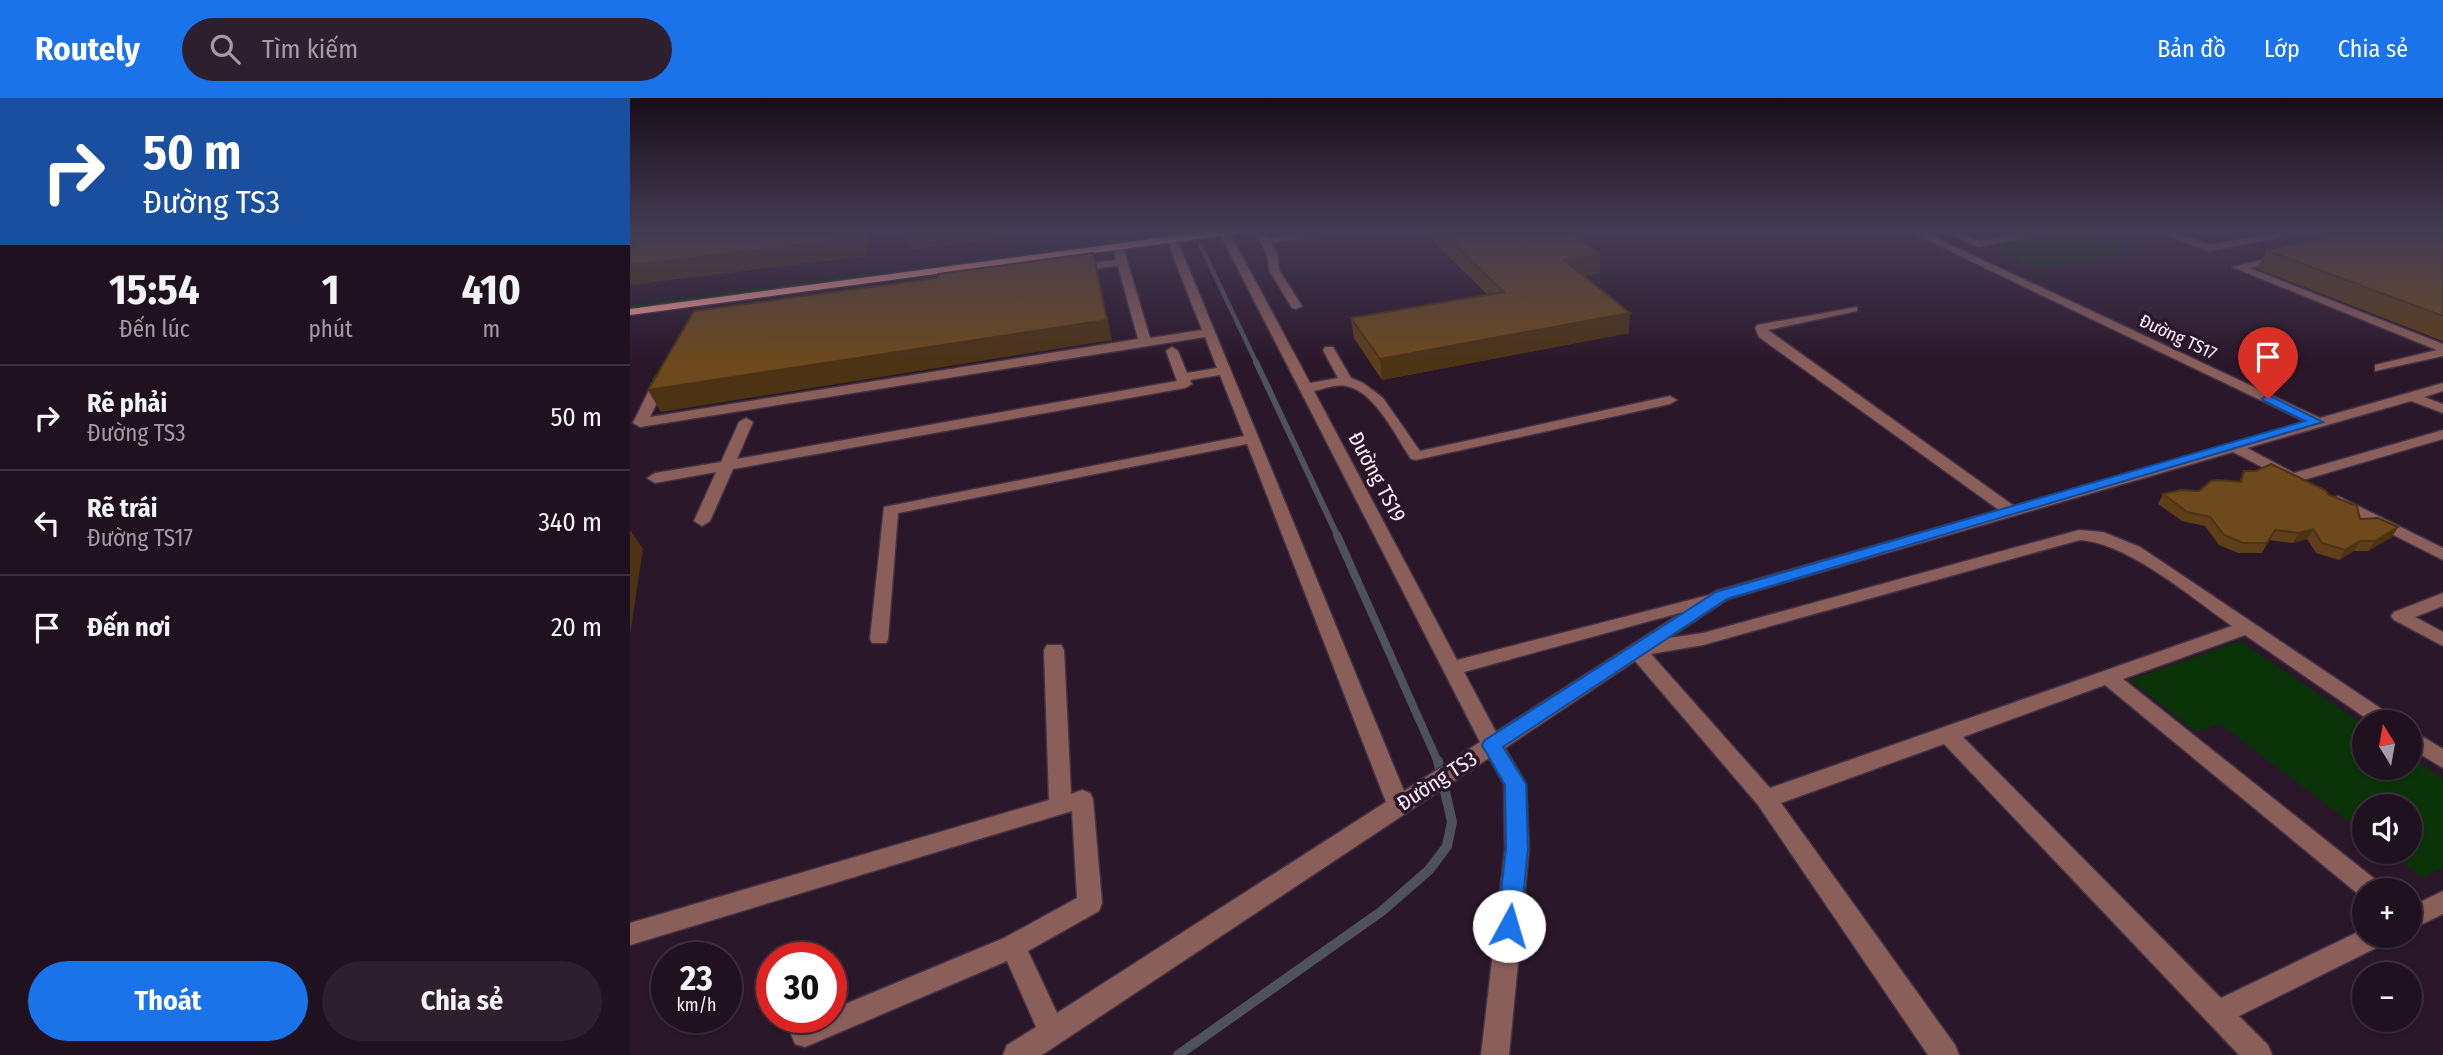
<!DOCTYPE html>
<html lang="vi">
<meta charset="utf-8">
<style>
:root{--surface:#201120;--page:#2d1f2d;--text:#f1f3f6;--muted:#a29da5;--line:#3d313e;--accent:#1a73e8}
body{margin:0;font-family:"Fira Sans Condensed",sans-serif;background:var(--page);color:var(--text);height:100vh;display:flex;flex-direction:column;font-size:26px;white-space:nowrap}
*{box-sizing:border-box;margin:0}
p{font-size:23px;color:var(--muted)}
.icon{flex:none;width:38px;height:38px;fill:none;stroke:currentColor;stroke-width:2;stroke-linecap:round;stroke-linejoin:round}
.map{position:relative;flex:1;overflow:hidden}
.drawer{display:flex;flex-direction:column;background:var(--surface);width:630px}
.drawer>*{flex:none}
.top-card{background:#1a4fa0;color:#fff;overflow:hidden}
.needle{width:46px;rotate:349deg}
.buttons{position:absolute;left:1722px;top:612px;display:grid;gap:14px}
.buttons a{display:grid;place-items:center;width:70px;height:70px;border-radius:50%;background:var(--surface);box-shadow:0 2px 5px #0004,0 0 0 2px var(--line);font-size:35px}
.speed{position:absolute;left:21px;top:844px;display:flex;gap:14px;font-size:35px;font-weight:700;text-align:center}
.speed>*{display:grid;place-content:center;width:91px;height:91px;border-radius:50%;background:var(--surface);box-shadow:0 2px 5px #0004,0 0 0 2px var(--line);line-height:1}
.speed small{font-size:18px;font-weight:400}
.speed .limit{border:10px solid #d22;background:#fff;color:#111}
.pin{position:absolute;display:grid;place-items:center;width:60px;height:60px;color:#fff;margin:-72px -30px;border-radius:50% 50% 50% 0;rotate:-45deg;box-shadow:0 0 7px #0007}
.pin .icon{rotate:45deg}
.me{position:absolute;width:77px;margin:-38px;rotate:6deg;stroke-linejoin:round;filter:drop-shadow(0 0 5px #0008)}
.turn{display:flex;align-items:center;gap:24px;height:147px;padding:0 28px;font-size:32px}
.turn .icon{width:91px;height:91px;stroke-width:2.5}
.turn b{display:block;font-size:49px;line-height:60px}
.eta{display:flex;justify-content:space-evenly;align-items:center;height:119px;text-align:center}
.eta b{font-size:42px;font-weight:700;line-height:49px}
.action{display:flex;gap:14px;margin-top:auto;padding:14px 28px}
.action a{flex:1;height:80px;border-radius:42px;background:var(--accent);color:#fff;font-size:28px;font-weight:700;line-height:80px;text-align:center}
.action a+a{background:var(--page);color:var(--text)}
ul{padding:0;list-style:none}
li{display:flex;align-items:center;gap:21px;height:105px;padding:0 28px;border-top:2px solid var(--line)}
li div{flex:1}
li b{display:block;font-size:26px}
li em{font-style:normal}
header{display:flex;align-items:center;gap:42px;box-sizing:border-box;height:98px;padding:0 35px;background:var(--accent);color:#fff}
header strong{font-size:33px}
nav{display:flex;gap:38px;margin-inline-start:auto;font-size:24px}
.search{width:490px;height:63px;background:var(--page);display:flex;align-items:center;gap:18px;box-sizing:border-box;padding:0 24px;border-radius:38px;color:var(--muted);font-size:26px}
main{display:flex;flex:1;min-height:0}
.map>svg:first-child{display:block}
</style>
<header>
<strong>Routely</strong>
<div class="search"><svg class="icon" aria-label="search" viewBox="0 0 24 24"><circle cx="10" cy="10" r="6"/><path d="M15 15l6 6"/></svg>Tìm kiếm</div>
<nav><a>Bản đồ</a><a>Lớp</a><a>Chia sẻ</a></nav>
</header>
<main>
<section class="drawer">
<div class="top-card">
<div class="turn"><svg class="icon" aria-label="right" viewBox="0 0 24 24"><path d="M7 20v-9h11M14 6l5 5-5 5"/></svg><div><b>50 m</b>Đường TS3</div></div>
</div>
<div class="eta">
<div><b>15:54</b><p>Đến lúc</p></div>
<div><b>1</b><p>phút</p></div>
<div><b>410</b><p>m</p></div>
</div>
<ul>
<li><svg class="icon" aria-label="right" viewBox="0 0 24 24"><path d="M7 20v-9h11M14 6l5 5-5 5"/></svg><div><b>Rẽ phải</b><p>Đường TS3</p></div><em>50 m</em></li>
<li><svg class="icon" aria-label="left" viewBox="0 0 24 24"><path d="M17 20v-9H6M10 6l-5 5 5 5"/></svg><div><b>Rẽ trái</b><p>Đường TS17</p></div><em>340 m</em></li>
<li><svg class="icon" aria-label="arrive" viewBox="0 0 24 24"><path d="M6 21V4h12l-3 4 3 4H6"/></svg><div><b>Đến nơi</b></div><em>20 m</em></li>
</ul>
<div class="action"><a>Thoát</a><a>Chia sẻ</a></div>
</section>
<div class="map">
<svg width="1813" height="957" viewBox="0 0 1813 957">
<rect width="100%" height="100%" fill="#2b172a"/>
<g fill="#0b3308">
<path d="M1439 132H1448L1501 154 1411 171 1358 147Z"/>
<path d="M507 139H512L0 210V207Z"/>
<path d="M1610 543 1734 627V670H1780V658L1813 681V769L1793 780 1759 754H1780V709H1734V735L1590 626 1566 634 1500 582Z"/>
</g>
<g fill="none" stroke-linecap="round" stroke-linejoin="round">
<path stroke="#4e525b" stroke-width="4.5" d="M571 148 627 266"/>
<path stroke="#4e525b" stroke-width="6" d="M626 264 708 439"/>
<path stroke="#4e525b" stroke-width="8" d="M707 437 808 664"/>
<path stroke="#4e525b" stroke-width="10" d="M548 957 752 813 799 772 817 748 822 724 808 663"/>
<defs>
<g id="minor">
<path d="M533 132H543L774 693 850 644 588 132H598L680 285 708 280 693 252 695 249H703L721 280 733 285 753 300 790 353 1040 298 1047 302 1040 306 786 362 781 361C766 339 745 293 716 288 707 286 693 291 684 293L827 562 1079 497 1086 493 1369 412 1129 239 1125 230 1127 227 1227 209V213L1138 232 1384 408 1676 324 1276 132H1289L1690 320 1813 285V293L1794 299 1813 306V315L1781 303 1617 350 1664 375 1813 332V341L1663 385 1603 354 1098 501 1039 540 1073 535 1449 432 1473 434 1510 449 1765 620 1768 625H1743L1615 537 1493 581 1751 786 1754 793H1734L1733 800 1475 587 1333 639 1591 900 1734 831V838H1758L1754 846 1609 918 1638 947 1642 957H1609L1314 646 1151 705 1325 947 1329 957H1298L1128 707 1005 563 875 650 896 686 899 751 879 957H851L875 751 874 686 859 660 412 957H373L377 947 406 929 377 863 175 949 165 946 161 936 165 926 184 919H201V912L374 840 447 800 442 713 0 847V825L419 702 414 552 417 547H431L434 552 441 696 452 692 460 695 463 701 472 805 469 813 398 853 427 915 756 704 617 346 268 415 258 541 256 545H242L240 541 254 409 614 338 590 277 560 282 562 286 555 290 103 371 80 423 72 428 64 423 86 374 25 385 17 380 25 375 91 364 109 324 116 320 123 324 107 361 547 283 536 253 542 249 548 253 557 275 587 270 575 239 10 329 3 325 25 280 32 276 39 280 20 319 508 241 488 168 444 173 439 170 444 167 486 162 483 149 488 146 493 149 520 240 572 232ZM1450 442C1498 445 1562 500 1602 528L1140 690 1021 556 1073 547ZM1053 514 866 634 834 574Z"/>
<path d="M623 132H633L638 140 693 132H720L641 145 647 156 649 172 672 208 666 211 662 210 639 172 637 156Z"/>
<path d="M1313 132H1326L1349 143 1408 132H1430L1348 149Z"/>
<path d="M1523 132H1538L1580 147 1666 132H1688L1579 153Z"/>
<path d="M1654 157 1658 158V162L1619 170 1813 246V258L1745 273V267L1807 252 1602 169Z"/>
<path d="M1708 398 1813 450V462L1702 406 1700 403Z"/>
<path d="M1813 495V508L1785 519 1813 534V548L1764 522 1761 518 1764 514Z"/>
<path d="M1780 631 1813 651V670L1780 650Z"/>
<path d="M1813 793V816L1780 832V809Z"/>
</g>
<path id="major" d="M590 132H618L613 135 0 217V211Z"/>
</defs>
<use href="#minor" stroke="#443143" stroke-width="3"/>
<use href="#major" stroke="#443143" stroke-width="3"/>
<use href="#minor" fill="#8a5f5a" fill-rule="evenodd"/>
<use href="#major" fill="#f89e95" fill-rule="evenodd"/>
</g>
<g fill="#5e3f19">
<path d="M792 132H938L970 175 954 178 999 235 752 282 724 240 721 220 858 197Z"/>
<path d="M1813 132V243L1628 171 1636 152Z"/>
<path d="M1614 373 1699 397 1730 421 1768 429 1762 439 1738 453H1724L1709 462 1686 455 1677 441 1663 445 1639 442 1632 455H1608L1589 447 1575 428 1552 423 1528 406 1533 396 1569 393 1609 384Z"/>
</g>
<g fill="#4c3314">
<path d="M230 132H269L241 135 235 158 0 187V167Z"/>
<path d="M287 132H436L279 152 272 134Z"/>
<path d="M7 144 0 164V145Z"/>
<path d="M463 155 468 173 482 242 31 314 18 292Z"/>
<path d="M970 156V175L934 181V162Z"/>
<path d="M1000 215 999 235 752 282 750 261Z"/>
<path d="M1768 429 1762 439 1738 453 1745 443Z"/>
<path d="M1683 431 1677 441 1663 445 1669 435Z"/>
<path d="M0 432 13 451 0 537Z"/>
<path d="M1730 443 1724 453 1709 462 1715 452Z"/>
</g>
<g fill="#6d491d" stroke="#4c3314" stroke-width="2">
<path d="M0 132H230L228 140 0 167V153L7 144 0 145Z"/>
<path d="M809 132H938L970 156 934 162 1000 215 750 261 721 220 874 194Z"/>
<path d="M1736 132H1813V218L1636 152Z"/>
<path d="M463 155 477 222 18 292 64 213 307 180 308 176Z"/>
<path d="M1641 366 1695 392 1699 397 1727 408 1730 421 1748 420 1768 429 1745 443H1730L1715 452 1692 445 1683 431 1669 435 1645 432 1637 445H1613L1594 437 1580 419 1557 414 1533 396 1551 392 1569 393 1581 383 1588 382 1611 384 1614 373H1626Z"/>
</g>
<linearGradient id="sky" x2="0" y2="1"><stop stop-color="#180d17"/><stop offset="0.5" stop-color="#443c55"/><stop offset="1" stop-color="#443c55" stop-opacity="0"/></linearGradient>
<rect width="1813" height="266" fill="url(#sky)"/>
<path fill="#1a73e8" stroke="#114b97" stroke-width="2" d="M1638 297 1693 324 1097 501 873 649 896 686 898 751 890 828 887 836 879 839 871 836 867 828 876 751 875 687 852 647 855 642 1086 494 1675 323 1634 303 1632 301Z"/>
<g text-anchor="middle" stroke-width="7" stroke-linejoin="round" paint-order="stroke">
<g font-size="18" fill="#feeffc" stroke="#2b172a">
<text transform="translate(1548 239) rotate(25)" y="6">Đường TS17</text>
</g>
<g font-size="21" fill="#feeffc" stroke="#2b172a">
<text transform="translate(747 379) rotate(62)" y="7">Đường TS19</text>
<text transform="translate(807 683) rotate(-33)" y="7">Đường TS3</text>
</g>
</g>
</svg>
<div class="buttons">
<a><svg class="needle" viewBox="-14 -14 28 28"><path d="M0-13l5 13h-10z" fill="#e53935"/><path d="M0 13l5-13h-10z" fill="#a29da5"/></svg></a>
<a><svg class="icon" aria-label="sound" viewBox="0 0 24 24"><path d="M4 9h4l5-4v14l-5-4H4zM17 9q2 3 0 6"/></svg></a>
<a>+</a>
<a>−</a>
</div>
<div class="speed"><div>23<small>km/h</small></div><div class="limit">30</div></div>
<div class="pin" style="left:1638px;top:301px;background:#d93025"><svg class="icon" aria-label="arrive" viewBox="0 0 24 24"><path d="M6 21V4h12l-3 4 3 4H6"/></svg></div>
<svg class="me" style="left:879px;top:828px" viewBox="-20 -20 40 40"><circle r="19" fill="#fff"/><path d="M0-13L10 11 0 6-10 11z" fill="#1a73e8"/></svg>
</div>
</main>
